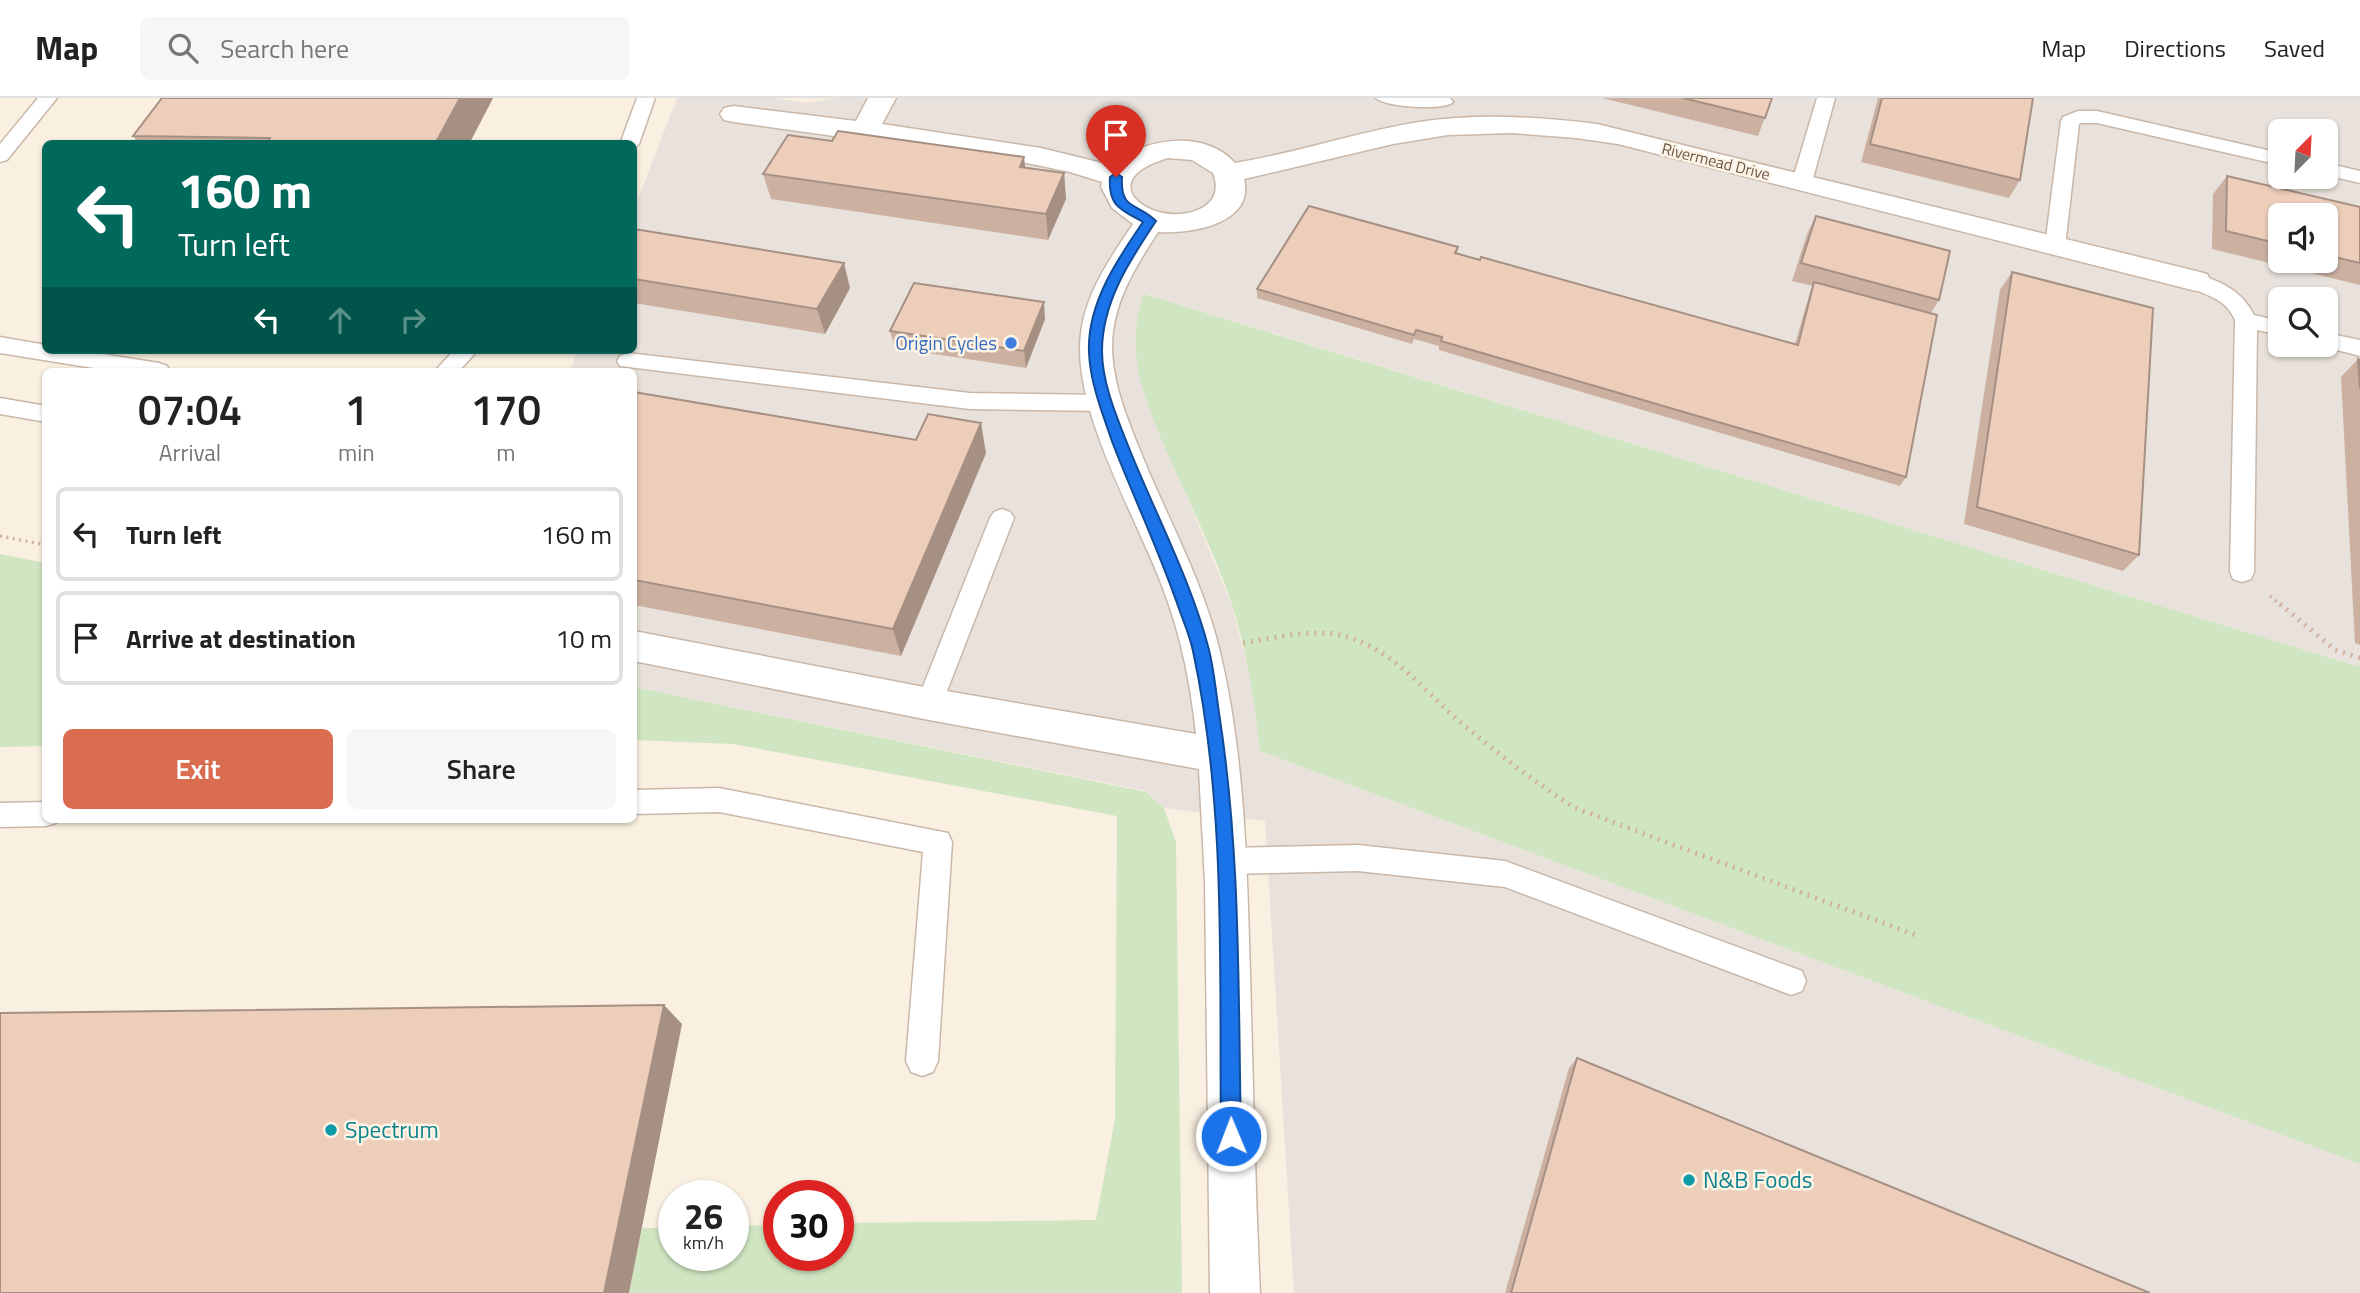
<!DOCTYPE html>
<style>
:root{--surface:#fff;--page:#f6f6f6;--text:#222;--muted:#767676;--line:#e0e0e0;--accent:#da6c50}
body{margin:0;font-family:"Titillium Web",sans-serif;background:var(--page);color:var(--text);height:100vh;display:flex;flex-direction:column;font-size:26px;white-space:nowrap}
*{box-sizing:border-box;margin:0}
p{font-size:23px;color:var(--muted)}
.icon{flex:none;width:38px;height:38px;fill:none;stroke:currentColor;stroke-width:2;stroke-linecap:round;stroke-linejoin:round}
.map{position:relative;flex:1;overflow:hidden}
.panel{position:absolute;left:42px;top:270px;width:595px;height:455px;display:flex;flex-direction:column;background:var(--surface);border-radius:10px;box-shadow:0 2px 5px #0004}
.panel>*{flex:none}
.guide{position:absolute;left:42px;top:42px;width:595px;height:214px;border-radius:10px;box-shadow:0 2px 5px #0004;background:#00695c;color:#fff;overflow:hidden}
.needle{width:46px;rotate:24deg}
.controls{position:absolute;left:2268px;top:21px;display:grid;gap:14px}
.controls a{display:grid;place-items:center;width:70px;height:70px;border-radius:10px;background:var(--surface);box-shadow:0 2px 5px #0004;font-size:35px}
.speed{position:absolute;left:658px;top:1082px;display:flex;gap:14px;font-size:35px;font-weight:700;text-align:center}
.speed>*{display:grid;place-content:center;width:91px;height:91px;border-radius:50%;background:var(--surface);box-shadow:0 2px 5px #0004;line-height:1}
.speed small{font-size:18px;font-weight:400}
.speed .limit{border:10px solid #d22;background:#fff;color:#111}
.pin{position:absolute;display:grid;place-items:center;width:60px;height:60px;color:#fff;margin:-72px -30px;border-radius:50% 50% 50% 0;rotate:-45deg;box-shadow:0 0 7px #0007}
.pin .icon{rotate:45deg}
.me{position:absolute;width:77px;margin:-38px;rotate:359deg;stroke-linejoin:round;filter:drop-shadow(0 0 5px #0008)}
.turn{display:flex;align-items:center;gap:24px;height:147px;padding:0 21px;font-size:32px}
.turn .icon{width:91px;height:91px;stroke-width:2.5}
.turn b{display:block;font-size:49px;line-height:60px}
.lanes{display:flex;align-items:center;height:66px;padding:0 21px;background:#0003;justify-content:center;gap:35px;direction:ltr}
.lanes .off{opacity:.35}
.eta{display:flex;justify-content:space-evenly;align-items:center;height:119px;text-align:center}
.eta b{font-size:42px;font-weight:600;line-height:49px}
.action{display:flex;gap:14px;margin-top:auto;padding:14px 21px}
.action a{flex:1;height:80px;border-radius:10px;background:var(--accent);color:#fff;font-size:28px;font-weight:600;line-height:80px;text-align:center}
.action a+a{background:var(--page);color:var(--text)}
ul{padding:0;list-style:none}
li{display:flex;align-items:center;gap:21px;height:94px;margin:0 14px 10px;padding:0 7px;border:4px solid var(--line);border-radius:10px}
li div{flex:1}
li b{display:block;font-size:26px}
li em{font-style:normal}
header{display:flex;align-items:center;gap:42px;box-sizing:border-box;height:98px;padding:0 35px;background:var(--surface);border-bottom:2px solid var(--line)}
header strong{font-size:33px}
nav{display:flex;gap:38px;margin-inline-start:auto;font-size:24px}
.search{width:490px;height:63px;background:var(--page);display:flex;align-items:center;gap:18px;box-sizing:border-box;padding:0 24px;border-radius:10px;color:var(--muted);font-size:26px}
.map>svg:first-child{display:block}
</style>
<header>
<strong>Map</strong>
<div class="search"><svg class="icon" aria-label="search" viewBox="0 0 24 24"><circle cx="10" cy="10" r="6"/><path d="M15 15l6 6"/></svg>Search here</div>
<nav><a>Map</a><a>Directions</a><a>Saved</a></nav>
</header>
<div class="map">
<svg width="2360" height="1195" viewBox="0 0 2360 1195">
<rect width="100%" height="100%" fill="#faf0e1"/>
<path fill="#e9e2dc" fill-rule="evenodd" d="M677 0H774L807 5 835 0H2360V569L1145 196 1143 293 1231 505 1252 584 1260 653 2360 1066V1195H1294L1265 723 1164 710 1146 693 634 589V273H570L578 252H634V111ZM2280 33H2326V79H2280ZM2280 117H2326V163H2280ZM2280 201H2326V247H2280Z"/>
<g fill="#d0e5c1">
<path d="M1144 196 2360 569V1066L1260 653C1254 601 1248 557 1232 507 1208 434 1168 367 1144 295 1134 265 1132 225 1144 196Z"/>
<path d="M0 456 45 465V648L0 649Z"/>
<path d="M634 589 1146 694 1164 710 1176 744 1182 1195H629L642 1130H674V1157H733V1128L779 1127V1157H838V1125L1096 1122 1115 1021 1117 718 733 646 634 642Z"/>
</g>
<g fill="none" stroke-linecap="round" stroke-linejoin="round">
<defs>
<g id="service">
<path d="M38 0H57L7 62 0 64V46Z"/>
<path d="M637 0H655L639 46 634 51V46H620Z"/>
<path d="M1376 0H1450L1453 4C1445 13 1384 9 1376 0Z"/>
<path d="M1817 0H1835L1812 84 1809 88H1795L1792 84Z"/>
<path d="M2078 13H2097L2280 55V67L2097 25H2081L2079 26 2065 148 2062 153H2048L2045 148 2061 23 2063 19Z"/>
<path d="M2326 65 2360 73V85L2326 77Z"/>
<path d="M2196 176C2221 183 2242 193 2254 217L2280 223V237L2257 232 2254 474 2251 481 2242 484 2233 481 2230 474 2235 222C2223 194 2196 199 2186 183L2189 178Z"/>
<path d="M2326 235 2360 242V258L2318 247H2326Z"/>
<path d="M0 239 46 247V252H77L159 265 167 268 170 273H112L0 255Z"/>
<path d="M454 252H478L459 273H435Z"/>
<path d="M628 255 970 295 1105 297 1113 299 1116 305 1113 311 1105 313 970 311 620 268 617 263 620 258Z"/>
<path d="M0 300 46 308V324L0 316Z"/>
<path d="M1002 411 1010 414 1014 420 942 606 938 614 929 617 920 614 916 606 990 420 994 414Z"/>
<path d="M719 690 948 735 952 744 938 963 933 974 922 978 911 974 906 963 923 754 719 714 634 716V692Z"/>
<path d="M46 704V721H58L56 725 46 728 0 729V705Z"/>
<path d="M1358 747 1505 763 1802 873 1806 883 1802 893 1791 897 1505 789 1358 773 1226 776 1216 772 1212 763 1216 754 1226 750Z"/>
</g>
<path id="minor" d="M868 0H896L882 26 1041 50 1110 67C1143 41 1203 30 1235 65 1297 55 1357 34 1419 24 1479 15 1538 19 1597 26L2196 173 2207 176 2211 183 2207 190 2196 193 1618 46 1576 40 1512 35 1448 37 1393 46 1244 81C1255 127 1188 136 1158 134 1138 165 1118 196 1113 233 1108 273 1124 313 1139 350 1166 418 1203 482 1220 554 1245 659 1247 769 1250 876 1253 983 1255 1089 1260 1195H1210L1205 785 1199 671 929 622 634 563V533L929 590 1196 636C1191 589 1182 541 1165 496 1139 422 1071 313 1081 235 1086 194 1111 159 1133 126L1112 110 1101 89 1102 84 1070 74 1022 64 734 24 724 22 720 16 724 10 734 8 856 23ZM1168 60 1192 62 1213 75C1218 88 1217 100 1205 108 1163 136 1083 85 1168 60Z"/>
</defs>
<use href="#service" stroke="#c9b7a9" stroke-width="3"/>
<use href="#minor" stroke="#c9b7a9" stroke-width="3"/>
<g stroke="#d1b19f" stroke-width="3.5" stroke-dasharray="2 4.5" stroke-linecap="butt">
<path d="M0 438 46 447"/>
<path d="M2270 498 2282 508"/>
</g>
<g stroke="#d1b19f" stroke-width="5" stroke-dasharray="2 6" stroke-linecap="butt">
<path d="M2280 506 2335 552 2360 560"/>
<path d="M1243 545C1273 540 1315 530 1344 538 1393 551 1422 591 1459 623 1496 654 1534 684 1575 710L1918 838"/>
</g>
<use href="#service" fill="#fff" fill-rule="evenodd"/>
<use href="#minor" fill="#fff" fill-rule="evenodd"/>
</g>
<g fill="#ccb1a1" fill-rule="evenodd">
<path d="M162 0H493L469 46H139L133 38Z"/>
<path d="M1602 0H1772L1758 38Z"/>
<path d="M1878 0H2033L2020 82 2009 100 1861 64Z"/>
<path d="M1025 70 1064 75 1066 101 1048 142 771 101 763 76Z"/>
<path d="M2227 78 2360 109V187L2212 151 2213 96ZM2280 117H2326V163H2280Z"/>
<path d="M1816 118 1939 202 1931 215 1906 379 1900 388 1439 252V248L1414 241 1412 246 1257 200V191L1458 149 1457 156 1795 246 1810 194 1813 188 1792 183 1807 136Z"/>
<path d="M634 131 850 190 825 236 634 205Z"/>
<path d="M2012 174 2139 457 2123 473 1964 426 2000 192Z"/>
<path d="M1045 221 1026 270 895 250 890 233Z"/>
<path d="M2358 261 2360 262V547L2355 545 2341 279Z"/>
<path d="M634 294 986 355 901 558 634 507Z"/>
<path d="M1577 960 2150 1195H1505L1569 970Z"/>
</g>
<g fill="#a69083">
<path d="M460 0H493L469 46H435Z"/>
<path d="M1024 59 1027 85 1020 69Z"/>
<path d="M1064 75 1066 101 1048 142 1046 116Z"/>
<path d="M844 165 850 190 825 236 817 211Z"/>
<path d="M1044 204 1045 221 1026 270 1024 253Z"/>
<path d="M981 325 986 355 901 558 893 531Z"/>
<path d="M664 907 682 926 629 1195H604Z"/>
</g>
<g fill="#edcebb" stroke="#a69083" stroke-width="2">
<path d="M162 0H460L435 46H267L270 40 133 38Z"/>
<path d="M1683 0H1772L1765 20Z"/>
<path d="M1882 0H2033L2020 82 1870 46Z"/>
<path d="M838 33 1024 59 1020 69 1064 75 1046 116 763 76 788 37 832 43Z"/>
<path d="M2227 78 2360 109V165L2326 157V117H2280V146L2226 133Z"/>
<path d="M1309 108 1458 149 1455 155 1480 162 1481 159 1798 247 1814 184 1937 217 1906 379 1441 243 1442 239 1416 232 1414 237 1257 191Z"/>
<path d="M1816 118 1950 153 1939 202 1801 165Z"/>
<path d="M634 131 844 165 817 211 634 181Z"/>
<path d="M2012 174 2153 210 2139 457 1977 409Z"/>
<path d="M914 185 1044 204 1024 253 890 233Z"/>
<path d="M2358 261 2360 262V291Z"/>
<path d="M634 294 916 342 928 316 981 325 893 531 634 482Z"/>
<path d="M664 907 604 1195H0V915Z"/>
<path d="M1577 960 2150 1195H1511Z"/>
</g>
<path fill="#1a73e8" stroke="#114b97" stroke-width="2" d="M1116 75 1122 79C1120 113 1137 104 1156 123 1130 162 1102 204 1102 253 1102 284 1116 317 1127 345 1153 411 1192 484 1209 552 1214 572 1216 594 1219 615 1241 754 1238 897 1241 1038L1238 1045 1231 1048 1224 1045 1221 1038C1219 877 1227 711 1193 553 1190 538 1183 522 1178 508 1159 453 1134 400 1113 346 1103 317 1090 285 1089 254 1087 206 1117 162 1143 124 1120 111 1108 108 1110 79Z"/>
<circle fill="#3f7fe0" stroke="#fdf4e6" stroke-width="2.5" cx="1011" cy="245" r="7"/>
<g fill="#0f9aa8" stroke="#fdf4e6" stroke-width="2.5">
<circle cx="331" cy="1032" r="7"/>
<circle cx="1689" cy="1082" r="7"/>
</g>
<g text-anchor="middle" stroke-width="5" stroke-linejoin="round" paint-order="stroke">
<g font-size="16" fill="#6e564a" stroke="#fdf4e6">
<text transform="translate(1716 63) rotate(14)" y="6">Rivermead Drive</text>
</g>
<g font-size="19" fill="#366cbe" stroke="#fdf4e6" text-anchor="end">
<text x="997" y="252">Origin Cycles</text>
</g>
<g font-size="23" fill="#0d838f" stroke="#fdf4e6" text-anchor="start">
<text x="345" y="1040">Spectrum</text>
<text x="1703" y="1090">N&amp;B Foods</text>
</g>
</g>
</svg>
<div class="controls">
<a><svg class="needle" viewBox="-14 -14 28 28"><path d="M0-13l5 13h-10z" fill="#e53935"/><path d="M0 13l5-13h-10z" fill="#767676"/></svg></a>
<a><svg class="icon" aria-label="sound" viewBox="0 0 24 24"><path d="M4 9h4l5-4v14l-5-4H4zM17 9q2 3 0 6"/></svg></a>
<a><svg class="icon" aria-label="search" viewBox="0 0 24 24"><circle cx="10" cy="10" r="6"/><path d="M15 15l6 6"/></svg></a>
</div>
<div class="speed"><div>26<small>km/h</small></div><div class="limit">30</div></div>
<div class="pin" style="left:1116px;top:79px;background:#d93025"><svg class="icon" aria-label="arrive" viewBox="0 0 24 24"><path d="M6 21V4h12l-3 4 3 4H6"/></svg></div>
<svg class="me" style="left:1231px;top:1038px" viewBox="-20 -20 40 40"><circle r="17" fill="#1a73e8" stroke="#fff" stroke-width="3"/><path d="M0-11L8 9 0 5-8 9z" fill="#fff"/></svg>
<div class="guide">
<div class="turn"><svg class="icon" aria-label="left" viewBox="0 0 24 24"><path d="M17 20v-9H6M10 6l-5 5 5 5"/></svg><div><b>160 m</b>Turn left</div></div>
<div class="lanes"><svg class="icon" aria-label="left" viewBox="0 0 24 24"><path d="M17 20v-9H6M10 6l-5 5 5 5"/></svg><svg class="icon off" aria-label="ahead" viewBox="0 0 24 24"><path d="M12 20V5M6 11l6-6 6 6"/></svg><svg class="icon off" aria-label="right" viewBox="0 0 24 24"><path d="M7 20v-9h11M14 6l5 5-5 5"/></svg></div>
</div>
<section class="panel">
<div class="eta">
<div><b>07:04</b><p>Arrival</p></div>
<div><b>1</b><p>min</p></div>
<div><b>170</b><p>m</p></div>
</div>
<ul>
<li><svg class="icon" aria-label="left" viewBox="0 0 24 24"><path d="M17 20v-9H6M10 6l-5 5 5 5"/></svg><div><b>Turn left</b></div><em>160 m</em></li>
<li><svg class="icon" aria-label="arrive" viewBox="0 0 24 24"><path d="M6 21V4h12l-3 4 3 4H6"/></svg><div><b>Arrive at destination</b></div><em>10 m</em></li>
</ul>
<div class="action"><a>Exit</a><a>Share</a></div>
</section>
</div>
